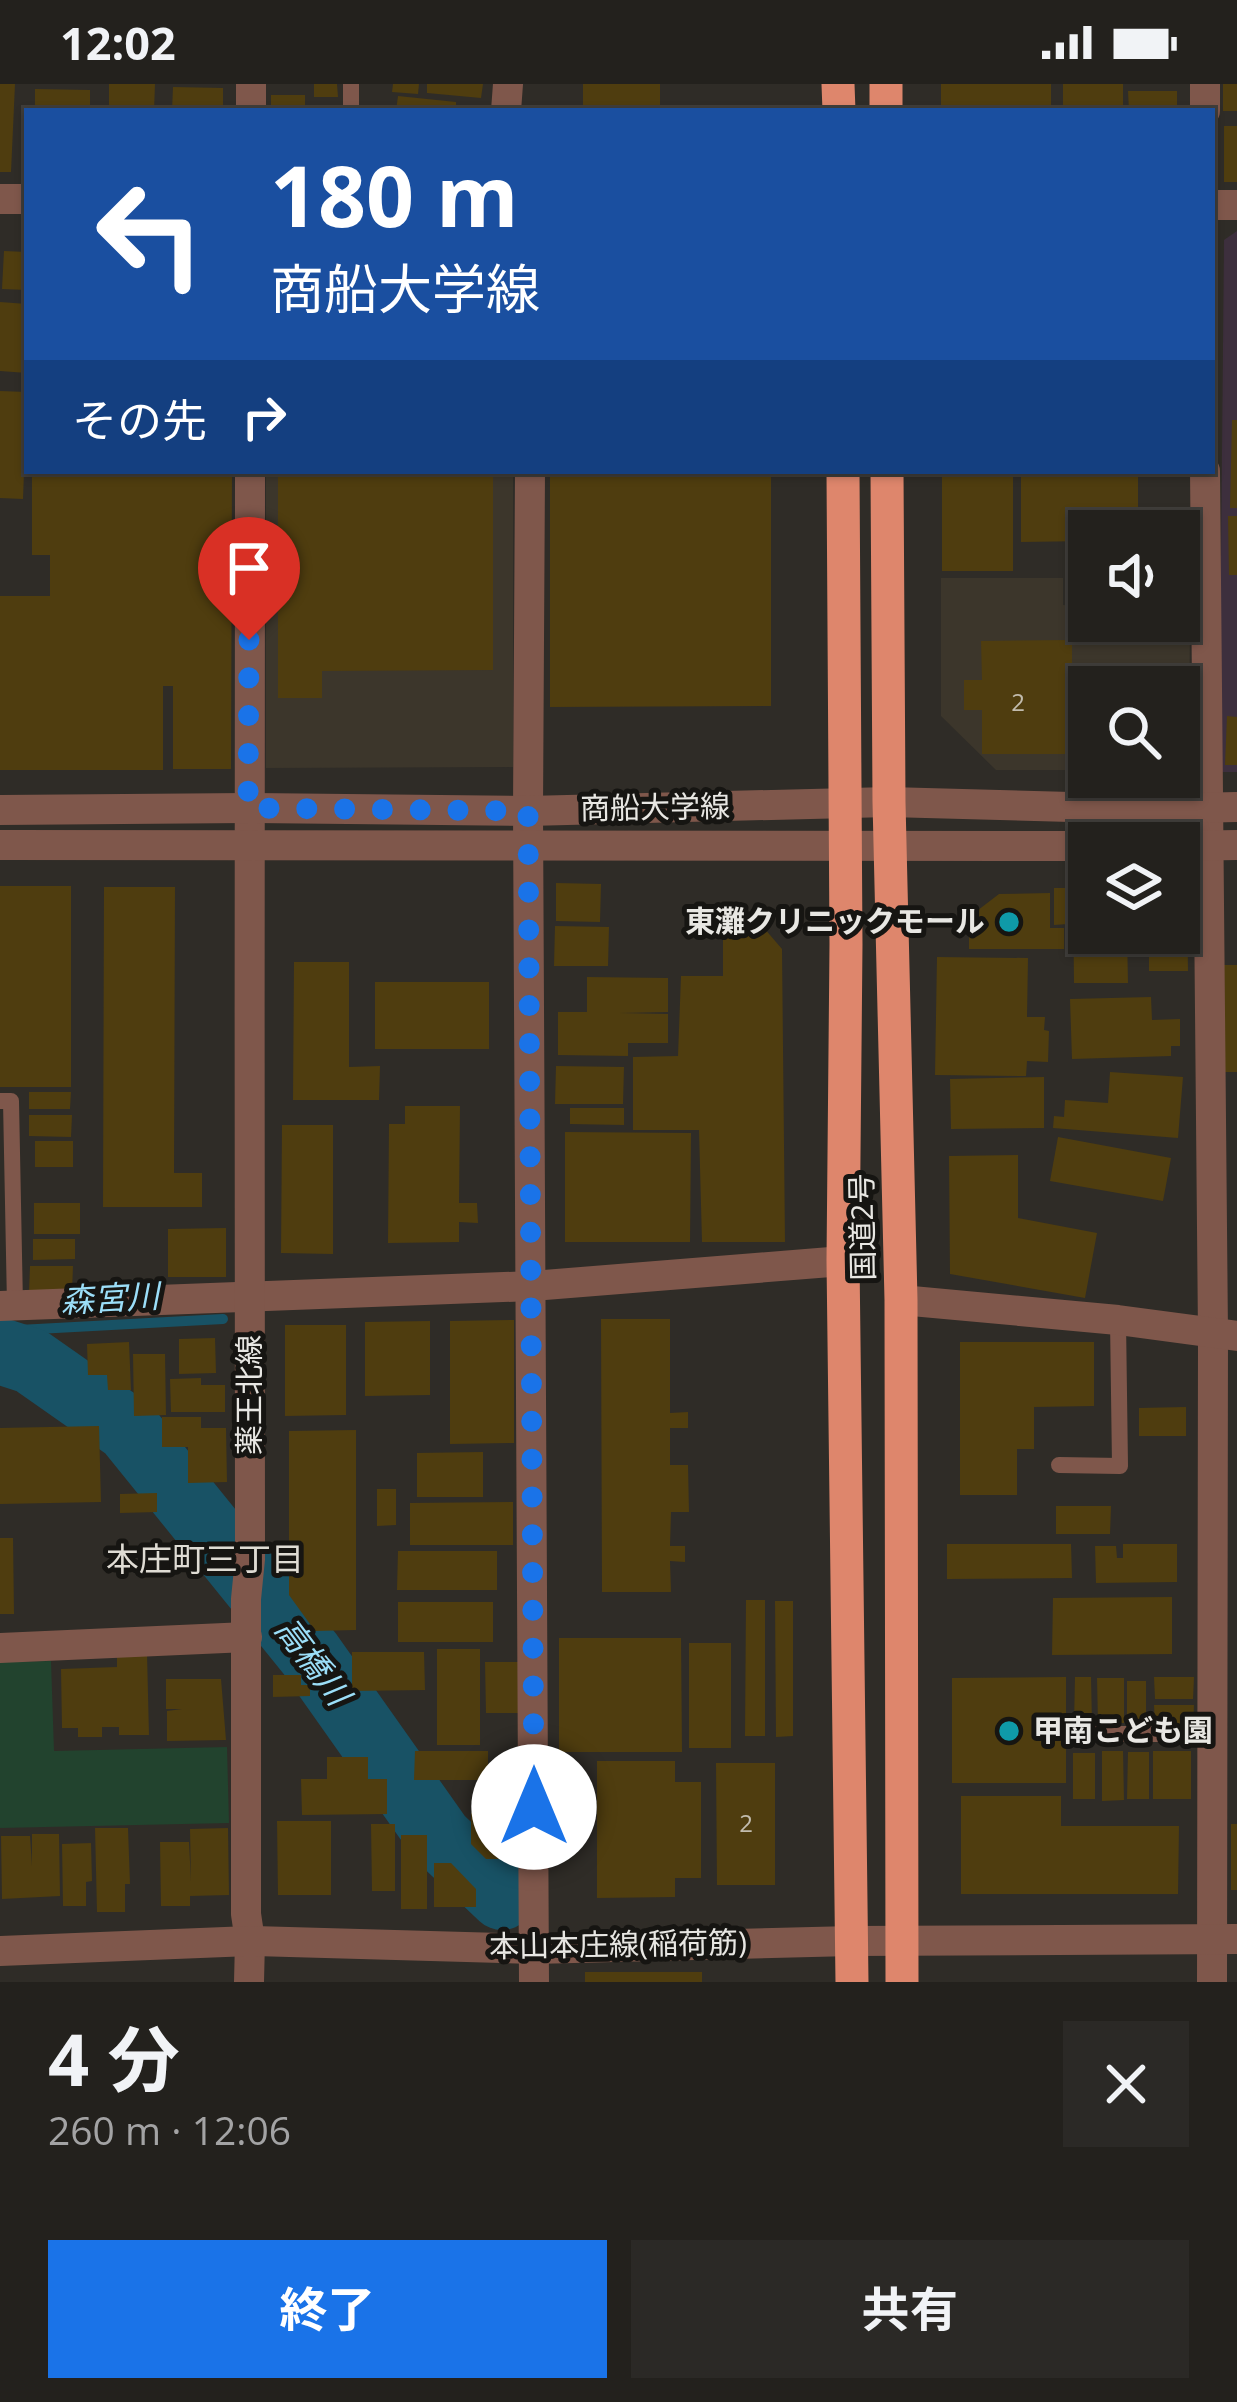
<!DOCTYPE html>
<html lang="ja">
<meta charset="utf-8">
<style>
:root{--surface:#23211d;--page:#2b2926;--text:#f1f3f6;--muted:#a3a3a4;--line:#403e3b;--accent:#1a73e8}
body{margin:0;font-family:"Open Sans","Noto Sans JP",sans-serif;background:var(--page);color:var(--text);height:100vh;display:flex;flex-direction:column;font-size:45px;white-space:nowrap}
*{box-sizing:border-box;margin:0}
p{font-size:39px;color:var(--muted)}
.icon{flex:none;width:66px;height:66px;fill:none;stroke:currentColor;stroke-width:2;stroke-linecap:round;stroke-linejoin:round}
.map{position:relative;height:1898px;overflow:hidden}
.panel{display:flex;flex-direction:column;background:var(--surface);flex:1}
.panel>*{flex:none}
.guide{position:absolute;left:24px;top:24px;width:1191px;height:366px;border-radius:0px;box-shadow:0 3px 9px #0004,0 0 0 3px var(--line);background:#1a4fa0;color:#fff;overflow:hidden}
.tools{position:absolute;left:1068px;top:426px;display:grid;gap:24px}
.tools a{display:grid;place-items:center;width:132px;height:132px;border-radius:0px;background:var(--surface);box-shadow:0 3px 9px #0004,0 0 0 3px var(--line);font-size:60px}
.pin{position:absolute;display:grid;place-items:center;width:102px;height:102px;color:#fff;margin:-123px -51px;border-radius:50% 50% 50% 0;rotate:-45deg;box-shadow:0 0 12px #0007}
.pin .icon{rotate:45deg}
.me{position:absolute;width:132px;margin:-66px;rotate:0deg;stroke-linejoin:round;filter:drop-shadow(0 0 9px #0008)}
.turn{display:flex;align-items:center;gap:42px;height:252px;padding:0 48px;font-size:54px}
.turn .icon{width:156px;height:156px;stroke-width:2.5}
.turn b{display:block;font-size:84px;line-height:102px}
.then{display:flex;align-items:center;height:114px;padding:0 48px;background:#0003;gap:24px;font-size:45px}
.round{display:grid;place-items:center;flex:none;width:126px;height:126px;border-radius:0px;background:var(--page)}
.overview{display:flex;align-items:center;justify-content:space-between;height:204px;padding:0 48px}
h1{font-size:72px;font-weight:700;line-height:90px}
.cta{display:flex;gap:24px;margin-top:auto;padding:24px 48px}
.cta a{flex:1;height:138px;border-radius:0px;background:var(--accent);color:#fff;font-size:48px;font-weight:700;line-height:138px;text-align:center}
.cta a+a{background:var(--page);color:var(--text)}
.status{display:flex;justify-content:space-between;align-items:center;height:84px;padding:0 60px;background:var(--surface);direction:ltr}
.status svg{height:33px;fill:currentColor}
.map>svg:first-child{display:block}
</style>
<div class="status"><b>12:02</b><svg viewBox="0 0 49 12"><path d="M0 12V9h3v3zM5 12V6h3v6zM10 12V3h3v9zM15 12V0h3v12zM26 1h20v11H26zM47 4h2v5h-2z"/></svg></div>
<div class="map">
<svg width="1237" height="1898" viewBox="0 0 1237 1898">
<rect width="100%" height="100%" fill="#2f2c27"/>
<g fill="#3c362b">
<path d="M266 387H513V683L266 684Z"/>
<path d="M941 494H1063V521L1089 522V537H1179V523H1190L1189 685H1179V603H1089V686H996L941 632Z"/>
</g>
<path fill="#3d2f3d" d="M1237 147V688H1219L1224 156Z"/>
<path fill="#22432e" d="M51 1577 54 1667 227 1663 229 1739 0 1744V1578Z"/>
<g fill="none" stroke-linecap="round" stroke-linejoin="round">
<path stroke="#185265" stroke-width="10" d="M0 1247 223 1235"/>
<path stroke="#185265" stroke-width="66" d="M0 1267 31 1277 128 1345 310 1570 440 1754 502 1813"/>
</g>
<g fill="#4f3d0f">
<path d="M0 0H15L11 88H0Z"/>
<path d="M109 0H155L154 27H109Z"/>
<path d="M314 0H337L338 13H314Z"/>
<path d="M393 0H419L418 10 392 8Z"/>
<path d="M427 0H483L481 14 427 9Z"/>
<rect x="583" y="0" width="77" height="27"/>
<rect x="941" y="0" width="110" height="27"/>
<rect x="1063" y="0" width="60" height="27"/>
<rect x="1223" y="0" width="14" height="27"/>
<path d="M173 3 223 4V27H172Z"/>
<path d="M35 5 90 6V25L35 23Z"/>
<path d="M1128 7H1177V27H1129Z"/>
<rect x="271" y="11" width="34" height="16"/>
<path d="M398 12 456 18V27H396Z"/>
<rect x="1224" y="42" width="13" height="56"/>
<path d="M4 167 27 168V206L2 205Z"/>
<path d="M0 218 27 220V289L0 287Z"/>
<path d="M0 307 27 308 23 415 0 414Z"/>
<path d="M1232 336H1237V424H1230Z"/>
<path d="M79 387 232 388 231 685H173V602H163V686H0V512H50V471H32V388Z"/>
<path d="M278 387H493V586L322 587V614H278Z"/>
<path d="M550 387H771V622L550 623Z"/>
<rect x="942" y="387" width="71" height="100"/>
<path d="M1021 387H1138V434L1123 447H1089V457L1021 458Z"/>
<path d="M1228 432H1237V491H1229Z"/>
<path d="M1072 556V670H982V626H964V596H982L981 557Z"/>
<path d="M1227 632 1237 633V681H1225Z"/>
<path d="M556 799 601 800 600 838 556 837Z"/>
<rect x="0" y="802" width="71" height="201"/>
<path d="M104 803H175L174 1089H202V1123H103Z"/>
<path d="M1054 804H1067L1068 840 1054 841Z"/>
<path d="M1073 806H1089V849H1127L1128 899H1074Z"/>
<path d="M1050 809V844H1064V865H969V833L999 810Z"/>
<path d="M1179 815H1187L1188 887H1149V849H1179Z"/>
<path d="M723 833 757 836 782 865 785 1158H702L699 1046H633V973L678 972 681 892H723Z"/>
<path d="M555 842 609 843 608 882H554Z"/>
<path d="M937 873 1028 874 1027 933H1045L1044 946 1049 947 1048 978 1027 977 1026 992 935 991Z"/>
<path d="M294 878H349V983L380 982 379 1016H293Z"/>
<path d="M1224 881H1237V988H1225Z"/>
<path d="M587 893 668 894V928L620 929 668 930V959H628V972L558 971V928H587Z"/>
<rect x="375" y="898" width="114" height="67"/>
<path d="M1151 913 1152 936 1180 935V962H1171V972L1072 975 1070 915Z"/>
<path d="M556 982 624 983 623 1020H555Z"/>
<path d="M1110 988 1183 993 1178 1054 1053 1044 1054 1032 1064 1033 1065 1016 1108 1019Z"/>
<path d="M1044 993V1044L951 1045 950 995Z"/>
<path d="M29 1008H71L70 1025H29Z"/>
<path d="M405 1022H460L459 1119H477L478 1139 459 1138V1158L388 1159 389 1040H405Z"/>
<path d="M570 1024H624V1041L570 1040Z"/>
<path d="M29 1031H72L71 1053 29 1052Z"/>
<path d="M282 1041H333V1170L281 1169Z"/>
<path d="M565 1048 691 1049 690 1158H565Z"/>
<path d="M1058 1053 1171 1074 1163 1117 1050 1097Z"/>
<rect x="35" y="1057" width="38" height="26"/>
<path d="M1018 1071V1134L1097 1149 1085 1214 950 1190 949 1072Z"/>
<rect x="34" y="1119" width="46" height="31"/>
<path d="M226 1144V1193H168V1145Z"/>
<path d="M33 1155H75V1175L33 1176Z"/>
<path d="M30 1182H73L72 1208H29Z"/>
<path d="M601 1235H670V1329L688 1328V1344H670V1381H688L689 1428H671L670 1462H685V1478L670 1477 671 1508H602Z"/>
<path d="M514 1236V1359L450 1360V1237Z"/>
<path d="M430 1237V1311L365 1312V1238Z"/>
<path d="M285 1241H346V1331L285 1332Z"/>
<path d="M215 1254 216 1289 179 1290V1255Z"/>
<path d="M129 1258 131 1306H108L107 1291H88L87 1260Z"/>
<path d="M960 1258H1094V1322L1034 1323V1365H1017V1411H960Z"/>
<path d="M133 1270H165L166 1331 134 1332Z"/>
<path d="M201 1294V1301H225V1328H171L170 1295Z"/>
<path d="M1186 1323V1352H1139V1324Z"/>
<path d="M162 1333H201V1344H226L227 1398 188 1399V1363H162Z"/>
<path d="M99 1342 101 1418 0 1420V1344Z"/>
<path d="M356 1346V1546L315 1547 289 1511V1347Z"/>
<path d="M483 1368V1413H417V1369Z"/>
<path d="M377 1405H396V1441L377 1442Z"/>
<path d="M157 1409V1428L120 1429V1410Z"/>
<path d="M513 1418V1461H410V1419Z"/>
<path d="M1056 1422H1111L1110 1450H1056Z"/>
<path d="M0 1454H13L14 1530H0Z"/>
<path d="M947 1460H1071L1072 1494 947 1495Z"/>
<path d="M1123 1460H1177V1498L1096 1499 1095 1462H1116L1117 1474H1123Z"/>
<path d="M398 1467H497V1506H397Z"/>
<path d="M1172 1513V1570L1052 1571 1053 1514Z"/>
<path d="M746 1516H765V1652H745Z"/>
<path d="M775 1517H793V1652L776 1653Z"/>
<rect x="398" y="1518" width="95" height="40"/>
<path d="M559 1554H681L682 1668H559Z"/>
<rect x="689" y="1559" width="42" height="105"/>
<rect x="437" y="1565" width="43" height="96"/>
<path d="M352 1568H424L425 1606 352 1607Z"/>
<path d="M147 1569 149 1651H119V1643H102V1653H78V1644H62L61 1585 117 1583V1570Z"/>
<path d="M485 1578H518V1629H486Z"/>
<path d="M273 1591H301V1601H310V1612L273 1613Z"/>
<path d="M1066 1593V1699H952V1594Z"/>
<path d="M1075 1593H1091L1092 1639H1074Z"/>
<path d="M1154 1593H1194L1193 1615H1155Z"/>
<path d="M1097 1594H1124V1639H1098Z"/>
<path d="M166 1595H221L226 1656 167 1657V1627L182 1625H166Z"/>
<path d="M1127 1597H1146V1635L1127 1636Z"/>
<path d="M1154 1621H1194L1193 1642H1155Z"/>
<path d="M415 1667H488V1696H414Z"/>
<path d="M1102 1667H1123L1124 1716 1102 1717Z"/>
<rect x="1153" y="1667" width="38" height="48"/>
<path d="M1128 1668H1149V1715H1127Z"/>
<rect x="1073" y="1669" width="22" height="46"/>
<path d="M327 1673H368V1695H387V1730L302 1731 301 1695H327Z"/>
<path d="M597 1677H675V1698H701V1794H675V1813L597 1814Z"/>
<path d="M716 1679H775V1801H717Z"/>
<path d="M961 1712H1061V1742H1179L1178 1810H961Z"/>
<path d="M471 1729H517V1775H486L471 1760Z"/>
<path d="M277 1737H331V1811H278Z"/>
<path d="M371 1740H395V1807H372Z"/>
<rect x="1231" y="1740" width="6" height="66"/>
<path d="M95 1744H128L130 1800H125V1828H97Z"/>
<path d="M228 1744 229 1811 190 1812V1822H161L160 1758H189L191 1798 190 1745Z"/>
<path d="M32 1750H59L60 1812 2 1815 1 1752H30L32 1782Z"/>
<rect x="401" y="1751" width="26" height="74"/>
<path d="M91 1759 92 1797 86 1798V1822H63L62 1760Z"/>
<path d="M434 1779H451L476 1805V1823H434Z"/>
<rect x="585" y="1888" width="117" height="10"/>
</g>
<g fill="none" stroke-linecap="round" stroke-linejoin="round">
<g stroke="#7f574b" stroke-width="16">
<path d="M351 27V0"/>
<path d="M0 1017H11L15 1221"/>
<path d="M1059 1381 1120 1382 1118 1236"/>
<path d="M1088 1650H1214"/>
</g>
<g stroke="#7f574b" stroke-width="30">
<path d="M251 0V27"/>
<path d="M506 27 508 0"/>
<path d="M1205 27V0"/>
<path d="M0 115H27"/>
<path d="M1212 121H1237"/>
<path d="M530 387 528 727 534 1898"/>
<path d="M1205 387 1213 1251 1212 1898"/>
<path d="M901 1216 1118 1236 1237 1252"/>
<path d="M0 1222 532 1202 843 1177"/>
<path d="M0 1564 247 1553"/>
<path d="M249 1898 250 1857 246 1830V1515L250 1475C251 1112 248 750 250 387"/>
</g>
<g stroke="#7f574b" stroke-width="30">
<path d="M0 726 248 724 528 727 889 718 1145 725 1237 723"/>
<path d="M0 761 1089 762"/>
<path d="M1179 762 1237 761"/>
<path d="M0 1867 250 1857 534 1865 852 1857 1237 1855"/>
</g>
<g stroke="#de866c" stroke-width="33">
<path d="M838 0 839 27"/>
<path d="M886 27V0"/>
<path d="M843 387 846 860 843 1177 852 1898"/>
<path d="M887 387 889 718 901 1216 902 1898"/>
</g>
</g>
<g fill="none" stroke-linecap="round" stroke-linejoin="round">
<path stroke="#1a73e8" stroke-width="21" stroke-dasharray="0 37.8" d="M249 556 248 724 528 727 534 1723"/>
</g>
<g fill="#0f9aa8" stroke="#161512" stroke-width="4.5">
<circle cx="1009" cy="838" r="12"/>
<circle cx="1009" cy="1647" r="12"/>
</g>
<g text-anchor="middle" stroke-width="10" stroke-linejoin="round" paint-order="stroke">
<g font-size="24" fill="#c2bcae">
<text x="1018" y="627">2</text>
<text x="746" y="1748">2</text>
</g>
<g font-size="30" fill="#e8e7e3" stroke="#161512">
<text transform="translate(655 724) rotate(-1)" y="10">商船大学線</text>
<text transform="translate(863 1143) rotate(-91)" y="10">国道2号</text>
<text transform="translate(250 1311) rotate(-90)" y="10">薬王北線</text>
<text transform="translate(618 1861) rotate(-1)" y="10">本山本庄線(稲荷筋)</text>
</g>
<g font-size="30" font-weight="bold" fill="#e8e7e3" stroke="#161512" text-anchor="end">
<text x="985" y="848">東灘クリニックモール</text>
<text x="1033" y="1657" text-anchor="start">甲南こども園</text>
</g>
<g font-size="33" font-style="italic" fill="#9bdef8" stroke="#161512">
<text transform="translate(110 1214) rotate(-3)" y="12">森宮川</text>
<text transform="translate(313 1577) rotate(53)" y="12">高橋川</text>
</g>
<g font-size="33" fill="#dfdcd4" stroke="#161512">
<text x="205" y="1487">本庄町三丁目</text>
</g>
</g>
</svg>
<div class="tools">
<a><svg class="icon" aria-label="sound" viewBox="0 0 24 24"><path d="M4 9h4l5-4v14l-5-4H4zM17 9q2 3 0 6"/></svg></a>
<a><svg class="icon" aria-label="search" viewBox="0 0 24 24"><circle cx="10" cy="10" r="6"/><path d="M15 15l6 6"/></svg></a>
<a><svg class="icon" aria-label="layers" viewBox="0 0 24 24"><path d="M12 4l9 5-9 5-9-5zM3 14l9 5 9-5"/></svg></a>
</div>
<div class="pin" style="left:249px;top:556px;background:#d93025"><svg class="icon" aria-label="arrive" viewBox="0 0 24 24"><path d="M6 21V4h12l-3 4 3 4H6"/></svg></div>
<svg class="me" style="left:534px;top:1723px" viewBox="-20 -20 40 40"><circle r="19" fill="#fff"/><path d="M0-13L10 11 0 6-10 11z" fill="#1a73e8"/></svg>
<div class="guide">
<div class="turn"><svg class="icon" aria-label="left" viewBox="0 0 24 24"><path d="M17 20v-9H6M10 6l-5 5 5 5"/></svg><div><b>180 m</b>商船大学線</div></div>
<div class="then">その先<svg class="icon" aria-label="right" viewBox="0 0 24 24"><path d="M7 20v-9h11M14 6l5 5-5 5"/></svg></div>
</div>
</div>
<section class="panel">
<div class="overview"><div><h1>4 分</h1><p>260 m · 12:06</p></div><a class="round"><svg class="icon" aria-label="close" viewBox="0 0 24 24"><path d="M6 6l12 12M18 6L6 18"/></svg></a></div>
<div class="cta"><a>終了</a><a>共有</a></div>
</section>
